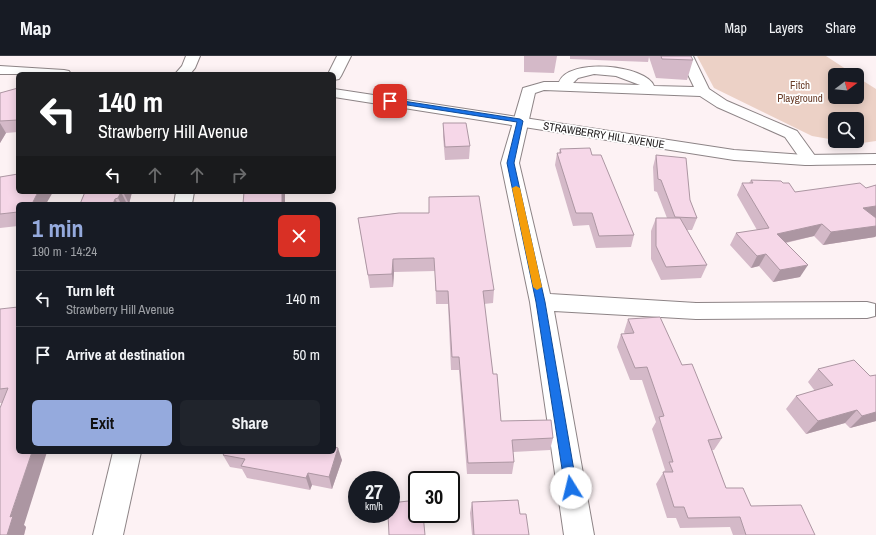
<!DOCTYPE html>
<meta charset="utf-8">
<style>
:root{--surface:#171b24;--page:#20242c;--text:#f1f3f6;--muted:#9ea1a6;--line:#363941;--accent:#95aadd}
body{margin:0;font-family:"Archivo Narrow",sans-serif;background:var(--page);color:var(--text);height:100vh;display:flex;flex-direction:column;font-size:15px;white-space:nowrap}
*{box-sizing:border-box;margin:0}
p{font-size:13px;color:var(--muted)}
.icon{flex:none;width:22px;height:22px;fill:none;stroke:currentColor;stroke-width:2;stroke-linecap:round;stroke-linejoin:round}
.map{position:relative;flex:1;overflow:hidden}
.drawer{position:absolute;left:16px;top:146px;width:320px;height:252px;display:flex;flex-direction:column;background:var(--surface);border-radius:6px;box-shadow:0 2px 10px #0003}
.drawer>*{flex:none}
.hud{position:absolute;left:16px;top:16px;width:320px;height:122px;border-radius:6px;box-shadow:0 2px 10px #0003;background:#202124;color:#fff;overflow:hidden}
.needle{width:26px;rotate:74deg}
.fabs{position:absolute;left:828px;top:12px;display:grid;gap:8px}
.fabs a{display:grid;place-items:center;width:36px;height:36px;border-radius:6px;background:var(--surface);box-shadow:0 2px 10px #0003;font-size:20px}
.speed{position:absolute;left:348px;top:415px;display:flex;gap:8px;font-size:20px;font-weight:700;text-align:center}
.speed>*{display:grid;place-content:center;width:52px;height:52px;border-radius:50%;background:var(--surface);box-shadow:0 2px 10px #0003;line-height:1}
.speed small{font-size:10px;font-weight:400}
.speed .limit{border:2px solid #111;border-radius:6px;background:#fff;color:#111}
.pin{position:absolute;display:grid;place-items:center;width:34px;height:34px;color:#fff;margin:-17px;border-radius:8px;box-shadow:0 2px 6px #0006}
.me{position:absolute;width:44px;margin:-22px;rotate:351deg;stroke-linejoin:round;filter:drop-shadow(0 0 3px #0008)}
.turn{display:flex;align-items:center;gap:14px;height:84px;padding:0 16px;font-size:18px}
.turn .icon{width:52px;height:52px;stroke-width:2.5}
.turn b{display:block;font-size:28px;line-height:34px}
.lanes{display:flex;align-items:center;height:38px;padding:0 16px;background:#0003;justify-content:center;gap:20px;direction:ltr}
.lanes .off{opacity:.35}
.round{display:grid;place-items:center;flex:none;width:42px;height:42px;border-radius:6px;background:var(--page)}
.overview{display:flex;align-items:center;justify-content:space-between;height:68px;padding:0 16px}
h1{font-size:24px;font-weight:700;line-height:30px;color:var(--accent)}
.primary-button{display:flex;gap:8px;margin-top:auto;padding:8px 16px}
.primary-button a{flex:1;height:46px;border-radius:6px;background:var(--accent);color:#111;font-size:16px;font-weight:700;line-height:46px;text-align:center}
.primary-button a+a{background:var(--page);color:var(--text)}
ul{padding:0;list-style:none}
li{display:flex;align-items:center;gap:12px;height:56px;padding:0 16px;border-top:1px solid var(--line)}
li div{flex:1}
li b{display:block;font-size:15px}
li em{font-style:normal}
header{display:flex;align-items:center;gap:24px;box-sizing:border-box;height:56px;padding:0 20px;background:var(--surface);border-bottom:1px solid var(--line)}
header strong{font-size:19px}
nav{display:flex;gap:22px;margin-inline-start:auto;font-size:14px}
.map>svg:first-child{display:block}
</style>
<header>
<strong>Map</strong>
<nav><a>Map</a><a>Layers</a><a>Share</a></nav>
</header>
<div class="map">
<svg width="876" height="479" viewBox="0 0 876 479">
<rect width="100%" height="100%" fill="#fdf2f4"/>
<path fill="#ecd1c6" d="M697 0H826L855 19H835V41H857V21L876 33V85L855 88 839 85H857V63H835V84L812 80 714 32Z"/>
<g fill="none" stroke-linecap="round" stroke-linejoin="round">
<defs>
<g id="minor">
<path d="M186 0H200L195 12 190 18H175L182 10Z"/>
<path d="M337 0H351L341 20 339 23 334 24V18H328Z"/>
<path d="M679 0H693L709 33 727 45 797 75 818 104 816 108 810 109 804 108 785 81 717 51 700 40 544 34 535 37 519 107 550 238 696 247 867 246 875 248V260L867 262 696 263 554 255 594 479H564L530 246 501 107 523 32 544 26H559C569 1 646 9 654 30L694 31ZM594 18 616 20 640 29 573 27 578 22Z"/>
<path d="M176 136H194L192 148H174Z"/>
<path d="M113 396H141L123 479H93Z"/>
</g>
<g id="major">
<path d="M0 10 64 14 69 15 71 18H0Z"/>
<path d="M334 33 734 94 805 99 876 98V108L805 109 734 104 334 41Z"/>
</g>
</defs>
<use href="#minor" stroke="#8d8486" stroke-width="2"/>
<use href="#major" stroke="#8d8486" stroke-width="2"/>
<use href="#minor" fill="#fff" fill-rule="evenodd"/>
<use href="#major" fill="#fff" fill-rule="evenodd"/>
</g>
<g fill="#d4b9c8">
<path d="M524 0H557L554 17 524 16Z"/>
<path d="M570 0H691L693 4 687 24 656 22 649 1 648 6 570 3Z"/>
<path d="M18 32V76L6 77 0 87V37Z"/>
<path d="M443 67 470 90 469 103 445 104 443 80Z"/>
<path d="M560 93 592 99 634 179 631 191 596 192 589 169 573 170 555 109 557 97H559Z"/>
<path d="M656 99 690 144 697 162 692 174H687L707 209 701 222 661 224 651 203V175L656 162H667L657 136 654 135 653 111Z"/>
<path d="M0 121 47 146 46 148H18V170L0 172Z"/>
<path d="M751 124 783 127 795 136 866 132 876 129V161H874L876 162V180L875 181 823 189 814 180 786 187 800 221 773 226 759 210 751 212 730 189 736 177 757 174 737 139 742 127H749Z"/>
<path d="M85 136H132L129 148H80Z"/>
<path d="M399 157 494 234 493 247 484 248 493 318 501 365 553 382 550 394 513 396 514 406 512 418H467L459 314H451L448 248H436L435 215 394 216 393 231 370 232 358 162Z"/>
<path d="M0 253 24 469 26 471 24 479 2 347H0Z"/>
<path d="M628 263 682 309 722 382 714 394H712L726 432 751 450 815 479H733L730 471 680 472 676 462H667L656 428 665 414 652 373 656 366 642 324H630L617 291 621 278H625L624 276Z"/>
<path d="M818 313 870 320 876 319V365L850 372 845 367 806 378 786 353 796 340 815 335 808 326Z"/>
<path d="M223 399 342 404 332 433 312 429 310 434 247 422 242 413 230 411Z"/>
<path d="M472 446 520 458 529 479H472L470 457Z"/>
</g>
<g fill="#ac96a2">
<path d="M0 67 6 77 0 87Z"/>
<path d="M38 136H53L46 148H32Z"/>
<path d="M121 136 127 148H121L118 142Z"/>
<path d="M123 136H132L129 148Z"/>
<rect x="282" y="136" width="3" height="12"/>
<path d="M115 143 118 148H113Z"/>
<path d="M876 150V161L855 164 863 152Z"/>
<path d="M822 168 814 180 770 190 777 178Z"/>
<path d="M876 170V180L875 181 823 189 831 176Z"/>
<path d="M766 198 759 210 751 212 757 200Z"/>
<path d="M393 203 394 216 393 231 392 218Z"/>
<path d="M808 209 800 221 773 226 780 214Z"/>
<path d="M857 354 845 367 806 378 818 365Z"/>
<path d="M876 356V365L850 372 862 360Z"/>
<path d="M338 392 342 404 332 433 329 421Z"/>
<path d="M32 396H47L24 469 26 471 24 479H7L10 461Z"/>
<path d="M308 417 312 429 310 434 306 422Z"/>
</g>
<g fill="#f6d7e8" stroke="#ac96a2">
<path d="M661 0H691L693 4 662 3Z"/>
<path d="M18 32V64L0 65V37Z"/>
<path d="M443 67H466L470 90 445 91Z"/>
<path d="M590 92 592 99H601L634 179 599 180 592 157H576L557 97H561L560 93Z"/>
<path d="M656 99 686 102 690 144 697 162 675 161 661 124 658 123Z"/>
<path d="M18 118V136H38L32 148H18V156L0 158V121Z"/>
<path d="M751 124 781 125 783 127H789L795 136 860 127 866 132 876 129V150L863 152 876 162V170L831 176 822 168 777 178 808 209 780 214 766 198 757 200 736 177 769 172 742 127H753Z"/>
<path d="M85 136H121L118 142 115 143 113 148H80Z"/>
<path d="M244 136H282V148H243Z"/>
<path d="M479 140 494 234 483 235 493 318H497L501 365 551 364 553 382 512 384 514 406 468 407 459 301H452L448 235H436L434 202 393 203 392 218 368 219 358 162 399 157H429V141Z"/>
<path d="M656 162H680L707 209 666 211 656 190Z"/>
<path d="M18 251V396H32L10 461 13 460 7 479H0V352L8 332 0 333V253Z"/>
<path d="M660 261 682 309 692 308 722 382 708 384 726 432H743L751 450 801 449 815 479H746L740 461 688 462 684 451H674L663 416H673L669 406H673L659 361 664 360 647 311 635 312 621 278 634 277 628 263Z"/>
<path d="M854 304 870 320 876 319V356L862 360 857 354 818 365 796 340 833 329 818 313Z"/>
<path d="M334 391 338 392 329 421 308 417 306 422 241 410 245 403 223 399 225 396H334Z"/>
<path d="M417 444V458H423L425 479H389L388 458H391V447Z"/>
<path d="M518 444 520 458H526L529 479H474L472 446Z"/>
</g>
<path fill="#1a73e8" stroke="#114b97" d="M390 43 520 63 523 65 514 107 545 246 577 432 575 436 571 438 567 436 565 432 536 246 507 107 517 66 388 46 387 45Z"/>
<path fill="#f59e0b" d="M516 130 520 132 542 231 537 234 533 231 512 132Z"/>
<g text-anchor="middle" stroke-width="3.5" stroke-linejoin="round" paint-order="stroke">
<g font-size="11" fill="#683b27" stroke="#fff">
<text x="800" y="33">Fitch<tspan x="800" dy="13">Playground</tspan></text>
</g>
<g font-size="11" fill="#1c1819" stroke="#fff">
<text transform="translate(604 79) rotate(9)" y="4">STRAWBERRY HILL AVENUE</text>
</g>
</g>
</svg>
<div class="fabs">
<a><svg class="needle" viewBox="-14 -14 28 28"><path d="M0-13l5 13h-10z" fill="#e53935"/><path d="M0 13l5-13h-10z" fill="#9ea1a6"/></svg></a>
<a><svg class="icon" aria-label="search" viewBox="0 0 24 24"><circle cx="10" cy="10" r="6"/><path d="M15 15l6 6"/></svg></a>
</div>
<div class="speed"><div>27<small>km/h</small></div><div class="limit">30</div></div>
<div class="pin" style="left:390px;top:45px;background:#d93025"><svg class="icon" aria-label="arrive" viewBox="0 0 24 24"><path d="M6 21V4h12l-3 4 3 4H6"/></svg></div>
<svg class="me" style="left:571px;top:432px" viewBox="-20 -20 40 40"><circle r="19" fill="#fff"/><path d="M0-13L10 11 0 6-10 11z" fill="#1a73e8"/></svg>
<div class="hud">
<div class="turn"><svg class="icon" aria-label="left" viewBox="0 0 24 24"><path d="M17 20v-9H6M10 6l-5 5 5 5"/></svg><div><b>140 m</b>Strawberry Hill Avenue</div></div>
<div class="lanes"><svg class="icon" aria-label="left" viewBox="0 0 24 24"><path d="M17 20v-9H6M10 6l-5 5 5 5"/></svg><svg class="icon off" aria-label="ahead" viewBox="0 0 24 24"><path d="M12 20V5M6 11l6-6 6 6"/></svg><svg class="icon off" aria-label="ahead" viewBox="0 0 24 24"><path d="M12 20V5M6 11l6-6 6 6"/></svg><svg class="icon off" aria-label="right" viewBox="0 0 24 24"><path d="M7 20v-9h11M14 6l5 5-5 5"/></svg></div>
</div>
<section class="drawer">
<div class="overview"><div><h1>1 min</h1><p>190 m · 14:24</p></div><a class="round" style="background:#d93025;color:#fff"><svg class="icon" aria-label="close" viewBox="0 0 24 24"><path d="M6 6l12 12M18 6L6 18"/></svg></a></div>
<ul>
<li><svg class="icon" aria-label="left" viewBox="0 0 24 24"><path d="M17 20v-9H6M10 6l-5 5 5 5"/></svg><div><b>Turn left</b><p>Strawberry Hill Avenue</p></div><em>140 m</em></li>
<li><svg class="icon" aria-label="arrive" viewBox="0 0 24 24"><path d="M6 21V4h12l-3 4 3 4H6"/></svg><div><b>Arrive at destination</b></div><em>50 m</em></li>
</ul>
<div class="primary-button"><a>Exit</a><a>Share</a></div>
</section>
</div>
